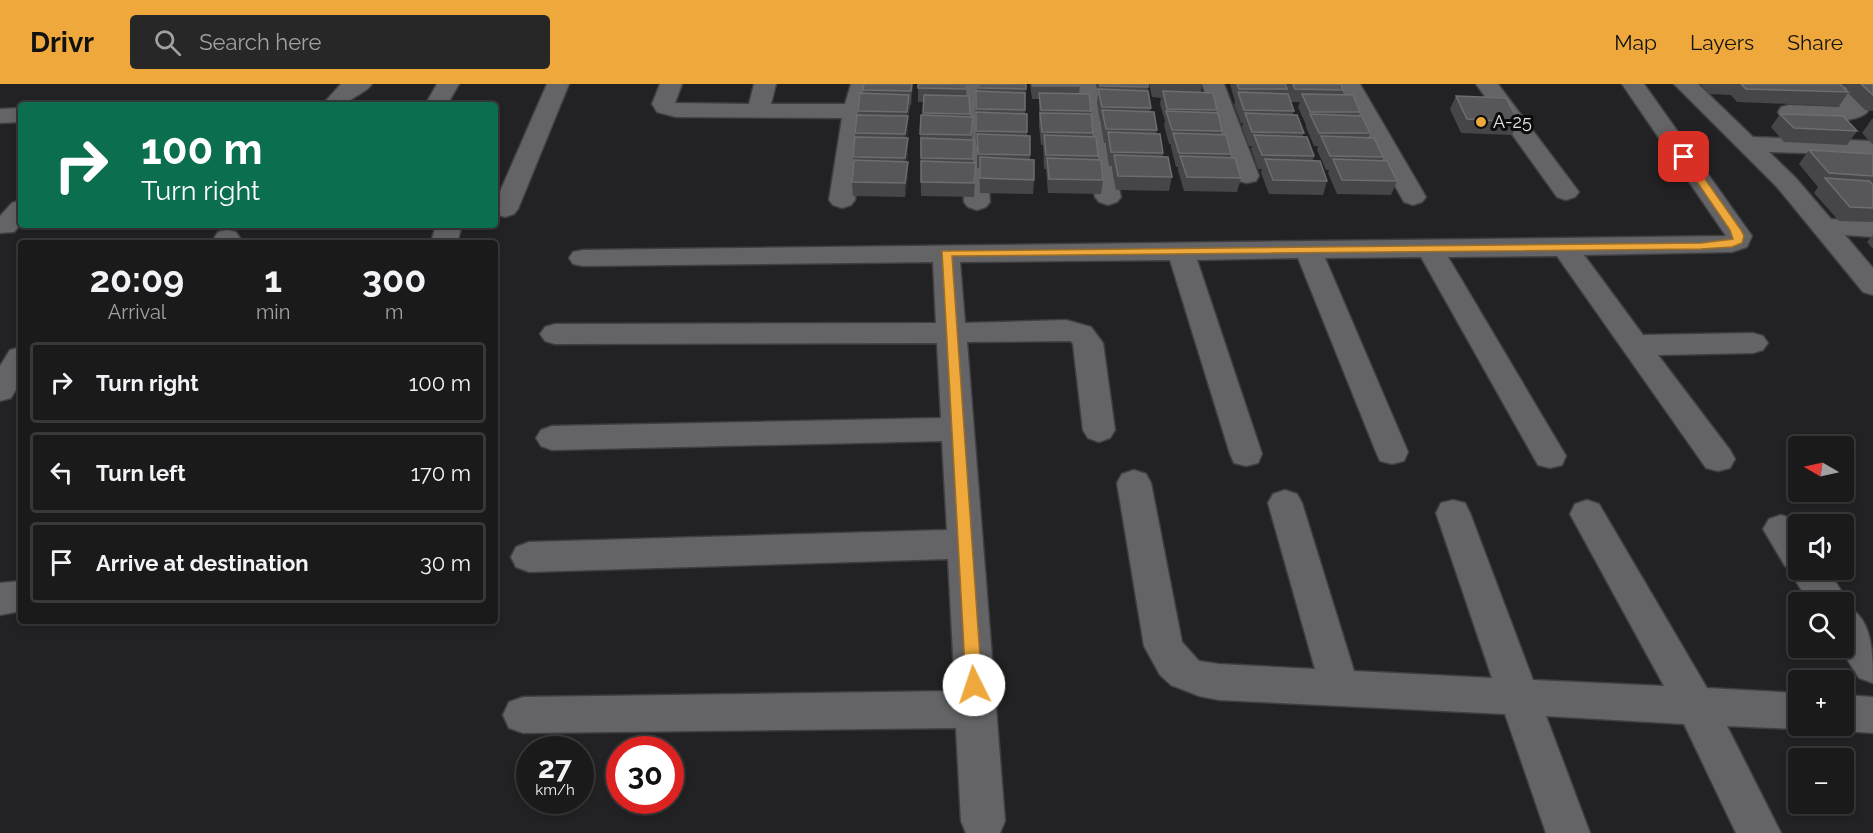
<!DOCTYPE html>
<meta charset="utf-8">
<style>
:root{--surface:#1a1a1b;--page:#272728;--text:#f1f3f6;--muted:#9fa1a3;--line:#38383a;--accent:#eea83c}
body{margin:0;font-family:Raleway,sans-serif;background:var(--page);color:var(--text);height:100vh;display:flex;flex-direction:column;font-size:22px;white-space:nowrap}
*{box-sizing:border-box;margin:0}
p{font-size:20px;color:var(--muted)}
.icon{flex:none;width:33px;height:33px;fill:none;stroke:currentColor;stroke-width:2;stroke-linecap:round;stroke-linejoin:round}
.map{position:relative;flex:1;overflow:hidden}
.panel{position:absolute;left:18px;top:156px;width:480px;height:384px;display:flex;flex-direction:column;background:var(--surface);border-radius:6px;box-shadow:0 3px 9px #0003,0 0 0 2px var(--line)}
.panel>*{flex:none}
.guide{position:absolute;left:18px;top:18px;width:480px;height:126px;border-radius:6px;box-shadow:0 3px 9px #0003,0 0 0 2px var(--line);background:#0b6e4f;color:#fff;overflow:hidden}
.needle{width:39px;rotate:279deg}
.tools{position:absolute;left:1788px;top:352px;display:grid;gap:12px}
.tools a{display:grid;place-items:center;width:66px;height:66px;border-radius:6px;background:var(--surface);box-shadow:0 3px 9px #0003,0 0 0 2px var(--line);font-size:30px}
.speed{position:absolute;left:516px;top:652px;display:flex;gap:12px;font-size:30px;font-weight:700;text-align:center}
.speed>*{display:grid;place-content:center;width:78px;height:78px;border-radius:50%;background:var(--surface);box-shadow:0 3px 9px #0003,0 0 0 2px var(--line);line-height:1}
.speed small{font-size:15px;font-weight:400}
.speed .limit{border:9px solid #d22;background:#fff;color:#111}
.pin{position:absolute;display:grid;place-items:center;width:51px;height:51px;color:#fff;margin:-26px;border-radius:12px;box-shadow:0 3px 9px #0006}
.me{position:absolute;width:66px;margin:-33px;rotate:356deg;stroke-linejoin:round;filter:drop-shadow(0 0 4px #0008)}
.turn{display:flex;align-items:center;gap:21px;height:126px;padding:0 24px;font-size:27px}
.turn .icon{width:78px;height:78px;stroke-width:2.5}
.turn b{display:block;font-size:42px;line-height:51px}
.eta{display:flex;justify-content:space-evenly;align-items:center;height:102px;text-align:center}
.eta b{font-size:36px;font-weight:700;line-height:42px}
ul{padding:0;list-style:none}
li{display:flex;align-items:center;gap:18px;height:81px;margin:0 12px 9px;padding:0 12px;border:3px solid var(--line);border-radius:6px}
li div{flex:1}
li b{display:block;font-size:22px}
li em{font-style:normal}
header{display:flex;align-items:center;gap:36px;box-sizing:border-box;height:84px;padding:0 30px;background:var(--accent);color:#111}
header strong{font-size:28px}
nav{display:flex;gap:33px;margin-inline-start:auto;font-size:21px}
.search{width:420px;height:54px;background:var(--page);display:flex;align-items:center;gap:15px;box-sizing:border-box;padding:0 21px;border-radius:6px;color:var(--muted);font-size:22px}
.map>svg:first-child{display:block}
</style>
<header>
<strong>Drivr</strong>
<div class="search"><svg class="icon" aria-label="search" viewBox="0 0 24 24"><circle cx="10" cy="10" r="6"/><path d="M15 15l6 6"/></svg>Search here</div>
<nav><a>Map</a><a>Layers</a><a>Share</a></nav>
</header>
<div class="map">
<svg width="1873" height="749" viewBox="0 0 1873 749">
<rect width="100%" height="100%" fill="#222224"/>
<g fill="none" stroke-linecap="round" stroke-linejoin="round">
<defs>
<g id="minor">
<path d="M341 0H372C367 8 353 12 345 21H322Z"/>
<path d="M437 0H459L447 21H425Z"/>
<path d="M547 0H569L518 125 514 130 505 133 496 130 495 119Z"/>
<path d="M660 0H682L675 19H677L749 20 754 0H776L771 20H845L851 0H873L865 27 855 116 851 121 842 124 833 121 829 116 842 34 676 33 657 28 652 20Z"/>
<path d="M959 0H981L990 118 986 123 977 126 968 123 964 118Z"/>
<path d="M1074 0H1096L1121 113 1117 118 1108 121 1099 118 1095 113Z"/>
<path d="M1202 0H1224L1259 92 1256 97 1247 99 1238 97 1235 92Z"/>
<path d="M1338 0H1360L1426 113 1422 118 1413 121 1404 118Z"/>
<path d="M1476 0H1498L1579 108 1575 113 1566 116 1557 113Z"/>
<path d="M1622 0H1644L1752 152 1747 163 1732 168 1584 171 1643 251 1753 249 1763 252 1768 259 1763 266 1753 269 1658 271 1730 366 1735 375 1730 384 1718 387 1706 384 1557 172 1448 173 1566 372 1562 381 1550 384 1538 381 1421 173 1325 174 1408 368 1404 377 1392 380 1380 377 1376 368 1298 174 1197 176 1262 370 1258 379 1246 382 1234 379 1230 370 1170 176 960 178 965 239 1066 236 1091 243 1103 259 1115 346 1110 354 1099 358 1088 354 1083 346 1073 260 1071 257 967 258 1005 737 1000 749H966L961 737 956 644 523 649 509 644 503 631 509 618 523 613 955 607 948 475 529 488 516 483 511 473 516 463 529 458 947 446 942 357 552 366 541 362 536 354 541 346 552 342 941 334 937 259 555 260 545 257 540 250 545 243 555 240 936 239 933 178 583 182 573 180 569 174 573 168 583 166 1726 152Z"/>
<path d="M1674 0H1698L1753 53 1873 57V71L1769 68 1795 93 1831 135 1873 137V153L1845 151 1873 184V211L1863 208 1777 103Z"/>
<path d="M1820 0H1843L1868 27C1858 42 1799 37 1781 33L1778 28 1781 23 1789 21 1840 23Z"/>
<path d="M21 24V38L0 39V25Z"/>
<path d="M21 116V140L14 148 0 149V132L12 119Z"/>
<path d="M436 141H462L457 159H431Z"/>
<path d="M227 146 236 148 240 154 237 159H211L218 148Z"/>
<path d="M21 263V297L11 314 0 317V282L10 266Z"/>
<path d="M1134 386 1146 390 1151 399 1182 558 1199 577 1219 580 1315 585 1268 419 1273 410 1285 406 1297 410 1302 419 1354 587 1492 594 1436 429 1441 419 1453 416 1465 419 1470 429 1533 596 1664 602 1570 430 1575 420 1587 416 1599 420 1707 604 1798 609V642H1807L1798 645 1727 642 1781 749H1736L1684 640 1546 632 1590 749H1546L1505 630 1219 616 1199 612 1171 601 1160 591 1144 562 1117 399 1122 390Z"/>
<path d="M1781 431 1793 435 1798 443V486H1828L1849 519 1847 523C1873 534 1873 571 1873 599L1859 594 1840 564H1844V519H1810L1795 496 1791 484 1785 482 1763 445 1769 435Z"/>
<path d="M21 497V527L0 531V499Z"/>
<path d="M1844 611 1873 613V649L1844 647 1830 642H1844Z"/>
</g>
</defs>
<use href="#minor" stroke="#3f3f42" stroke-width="3"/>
<use href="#minor" fill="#646467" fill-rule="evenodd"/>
</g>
<g fill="#464649">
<path d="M864 0H913L911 21H910L908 35V46L907 54 908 68 907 78H908V92L905 113 853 112 852 98 853 83V73L855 55V49L858 27 863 9Z"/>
<path d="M918 0H967L966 12H969L970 33H973L972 56 973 79H976L974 113 921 112 920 50 923 31 924 18H918Z"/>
<path d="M977 0H1026L1025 30H1027V52L1030 71V75L1034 96 1033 110 980 109 979 84H977V61H976L975 20 976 7H977Z"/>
<path d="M1030 0H1080L1079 10 1091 27 1093 49 1092 53 1098 72V76L1103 96 1101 110 1048 109 1046 85H1044L1043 61H1041L1039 42V15H1032Z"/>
<path d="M1096 0H1148V7L1151 24 1150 28 1157 46 1156 50 1163 69V73L1172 93 1169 107 1116 106 1112 85V82H1109L1106 62V59H1104L1101 40V37H1100L1097 19 1098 10Z"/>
<path d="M1149 0H1202L1201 8 1217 26 1216 29 1222 47 1221 51 1231 70 1230 74 1241 94 1237 108 1184 107 1178 86V83H1176L1171 63V60H1169L1164 41 1165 37 1160 20 1161 14 1152 13Z"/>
<path d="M1230 0H1341L1343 6 1342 11 1360 28 1359 31 1370 49 1368 54 1383 73 1382 77 1397 97 1391 111 1337 110 1328 89 1329 86H1326L1317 66 1318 62H1314L1306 43V41L1298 23 1300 18H1291L1294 27 1292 31 1304 49 1302 53 1314 72 1313 76 1327 97 1323 111 1269 110 1261 89 1262 85H1258L1251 65 1252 62H1249L1242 43 1243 39H1241L1234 21 1235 18Z"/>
<path d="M1701 0H1840L1846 6 1848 3H1843L1840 0H1873V27L1865 26 1848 9 1839 22 1737 18 1731 11 1708 10 1701 1Z"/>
<path d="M1456 12 1519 38 1512 51 1461 49 1450 25Z"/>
<path d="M1780 30 1857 47 1847 61 1784 58 1771 43Z"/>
<path d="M1872 35H1873V61L1862 49Z"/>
<path d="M1809 66 1873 70V138L1839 137 1814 109 1818 103 1799 80Z"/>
<path d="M1873 151V165L1867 158Z"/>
</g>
<g fill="#303033">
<path d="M912 0H913V4L911 21Z"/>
<path d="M909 11 908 46 906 64 905 50 907 39V28Z"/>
<path d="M908 54V68L905 88V74Z"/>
<path d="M908 78V92L905 113V99Z"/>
</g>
<g fill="#57575a" stroke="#6d6d6f" stroke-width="1.5">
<path d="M864 0H912L911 7 863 6Z"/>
<path d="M918 0H966V5L918 4Z"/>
<path d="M978 0H1026V5L978 4Z"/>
<path d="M1032 0H1080V2H1033Z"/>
<path d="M1100 0H1148V3L1100 2Z"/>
<path d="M1237 0H1285L1287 5H1239Z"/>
<path d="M1293 0H1341L1343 6 1295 5Z"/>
<path d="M1741 0H1840L1848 8 1746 5Z"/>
<path d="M1861 0H1873V11Z"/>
<path d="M1098 5 1148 7 1151 24 1102 23Z"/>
<path d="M976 7 1025 9V26L976 25Z"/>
<path d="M1163 7 1213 9 1217 26 1167 25Z"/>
<path d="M1238 8 1288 10 1294 27 1244 26Z"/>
<path d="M860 9 909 11 907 28 858 27Z"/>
<path d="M1039 9 1089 10 1091 27 1041 26Z"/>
<path d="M1302 10 1353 11 1360 28H1310Z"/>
<path d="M924 11 969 12 970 30 923 29Z"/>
<path d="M1456 12 1506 14 1519 38 1467 35Z"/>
<path d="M1102 26 1154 28 1157 46 1106 45Z"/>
<path d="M1166 27 1218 29 1222 47 1172 46Z"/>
<path d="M976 28 1027 30V48L976 47Z"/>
<path d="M1040 29 1091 30 1093 49 1042 48Z"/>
<path d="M1245 29 1297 31 1304 49 1252 48Z"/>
<path d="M1310 30 1362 32 1370 49H1319Z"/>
<path d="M1780 30 1843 32 1857 47 1794 44Z"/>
<path d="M857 31 908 32 905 50 855 49Z"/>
<path d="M921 31 973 33 971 51 920 50Z"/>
<path d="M1108 48 1160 50 1163 69 1111 68Z"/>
<path d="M1173 49 1226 51 1231 70 1179 69Z"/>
<path d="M977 50 1030 52V71L978 70Z"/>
<path d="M1044 51 1096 53 1098 72 1046 71Z"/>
<path d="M1254 51 1307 53 1314 72 1262 71Z"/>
<path d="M1321 52 1374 54 1383 73 1330 72Z"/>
<path d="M855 53 908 54 905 74 853 73Z"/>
<path d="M921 54 974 56 973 75 921 74Z"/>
<path d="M1809 66 1873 70V92L1829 89Z"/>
<path d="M1114 71 1168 73 1172 93 1118 92Z"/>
<path d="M1180 72 1235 74 1241 94 1187 93Z"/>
<path d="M980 73 1034 76V96L980 94Z"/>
<path d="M1047 74 1101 76 1103 96 1049 95Z"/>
<path d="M1265 75 1320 77 1327 97 1273 96Z"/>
<path d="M1333 75 1387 77 1397 97 1342 96Z"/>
<path d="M854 76 908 78 905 99 852 98Z"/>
<path d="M921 77 976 79 974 99 921 98Z"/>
<path d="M1825 94 1869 97 1873 101V124L1850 123Z"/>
</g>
<path fill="#eea83c" stroke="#9b6d27" stroke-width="1.5" d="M1684 70 1688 71 1741 146 1744 152 1742 159 1732 163 1701 165 952 172 982 601 980 607 974 609 968 607 966 601 942 167 1701 159 1733 155 1730 146 1680 73Z"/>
<circle fill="#eea83c" stroke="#0c0c0d" stroke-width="2" cx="1481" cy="38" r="6"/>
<g text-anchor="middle" stroke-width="6" stroke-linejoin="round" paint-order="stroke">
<g font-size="18" fill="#e3e3e5" stroke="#0c0c0d" text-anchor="start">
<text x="1493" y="44">A-25</text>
</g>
</g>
</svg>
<div class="tools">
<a><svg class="needle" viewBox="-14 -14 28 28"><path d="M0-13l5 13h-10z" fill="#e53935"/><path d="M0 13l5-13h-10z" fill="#9fa1a3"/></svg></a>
<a><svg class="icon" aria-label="sound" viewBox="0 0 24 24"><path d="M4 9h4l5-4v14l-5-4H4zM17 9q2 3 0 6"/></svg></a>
<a><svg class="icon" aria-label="search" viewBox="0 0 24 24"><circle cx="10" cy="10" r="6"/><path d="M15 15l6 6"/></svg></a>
<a>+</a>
<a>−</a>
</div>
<div class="speed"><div>27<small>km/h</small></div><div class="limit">30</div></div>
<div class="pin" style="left:1684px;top:73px;background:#d93025"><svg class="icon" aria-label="arrive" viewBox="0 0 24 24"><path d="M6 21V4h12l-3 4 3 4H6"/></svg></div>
<svg class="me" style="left:974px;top:601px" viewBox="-20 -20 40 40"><circle r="19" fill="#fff"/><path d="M0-13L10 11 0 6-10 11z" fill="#eea83c"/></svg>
<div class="guide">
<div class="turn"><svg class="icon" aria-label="right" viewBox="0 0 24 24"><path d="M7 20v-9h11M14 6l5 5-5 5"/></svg><div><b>100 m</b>Turn right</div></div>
</div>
<section class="panel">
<div class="eta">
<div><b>20:09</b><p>Arrival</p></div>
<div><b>1</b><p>min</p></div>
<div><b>300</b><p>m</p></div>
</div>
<ul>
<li><svg class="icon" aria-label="right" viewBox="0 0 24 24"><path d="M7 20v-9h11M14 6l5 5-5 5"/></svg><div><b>Turn right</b></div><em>100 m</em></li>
<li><svg class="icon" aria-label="left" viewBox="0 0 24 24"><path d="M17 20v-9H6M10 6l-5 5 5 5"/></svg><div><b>Turn left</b></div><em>170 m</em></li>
<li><svg class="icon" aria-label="arrive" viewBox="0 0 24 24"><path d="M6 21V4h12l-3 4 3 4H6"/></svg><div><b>Arrive at destination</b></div><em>30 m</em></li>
</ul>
</section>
</div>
